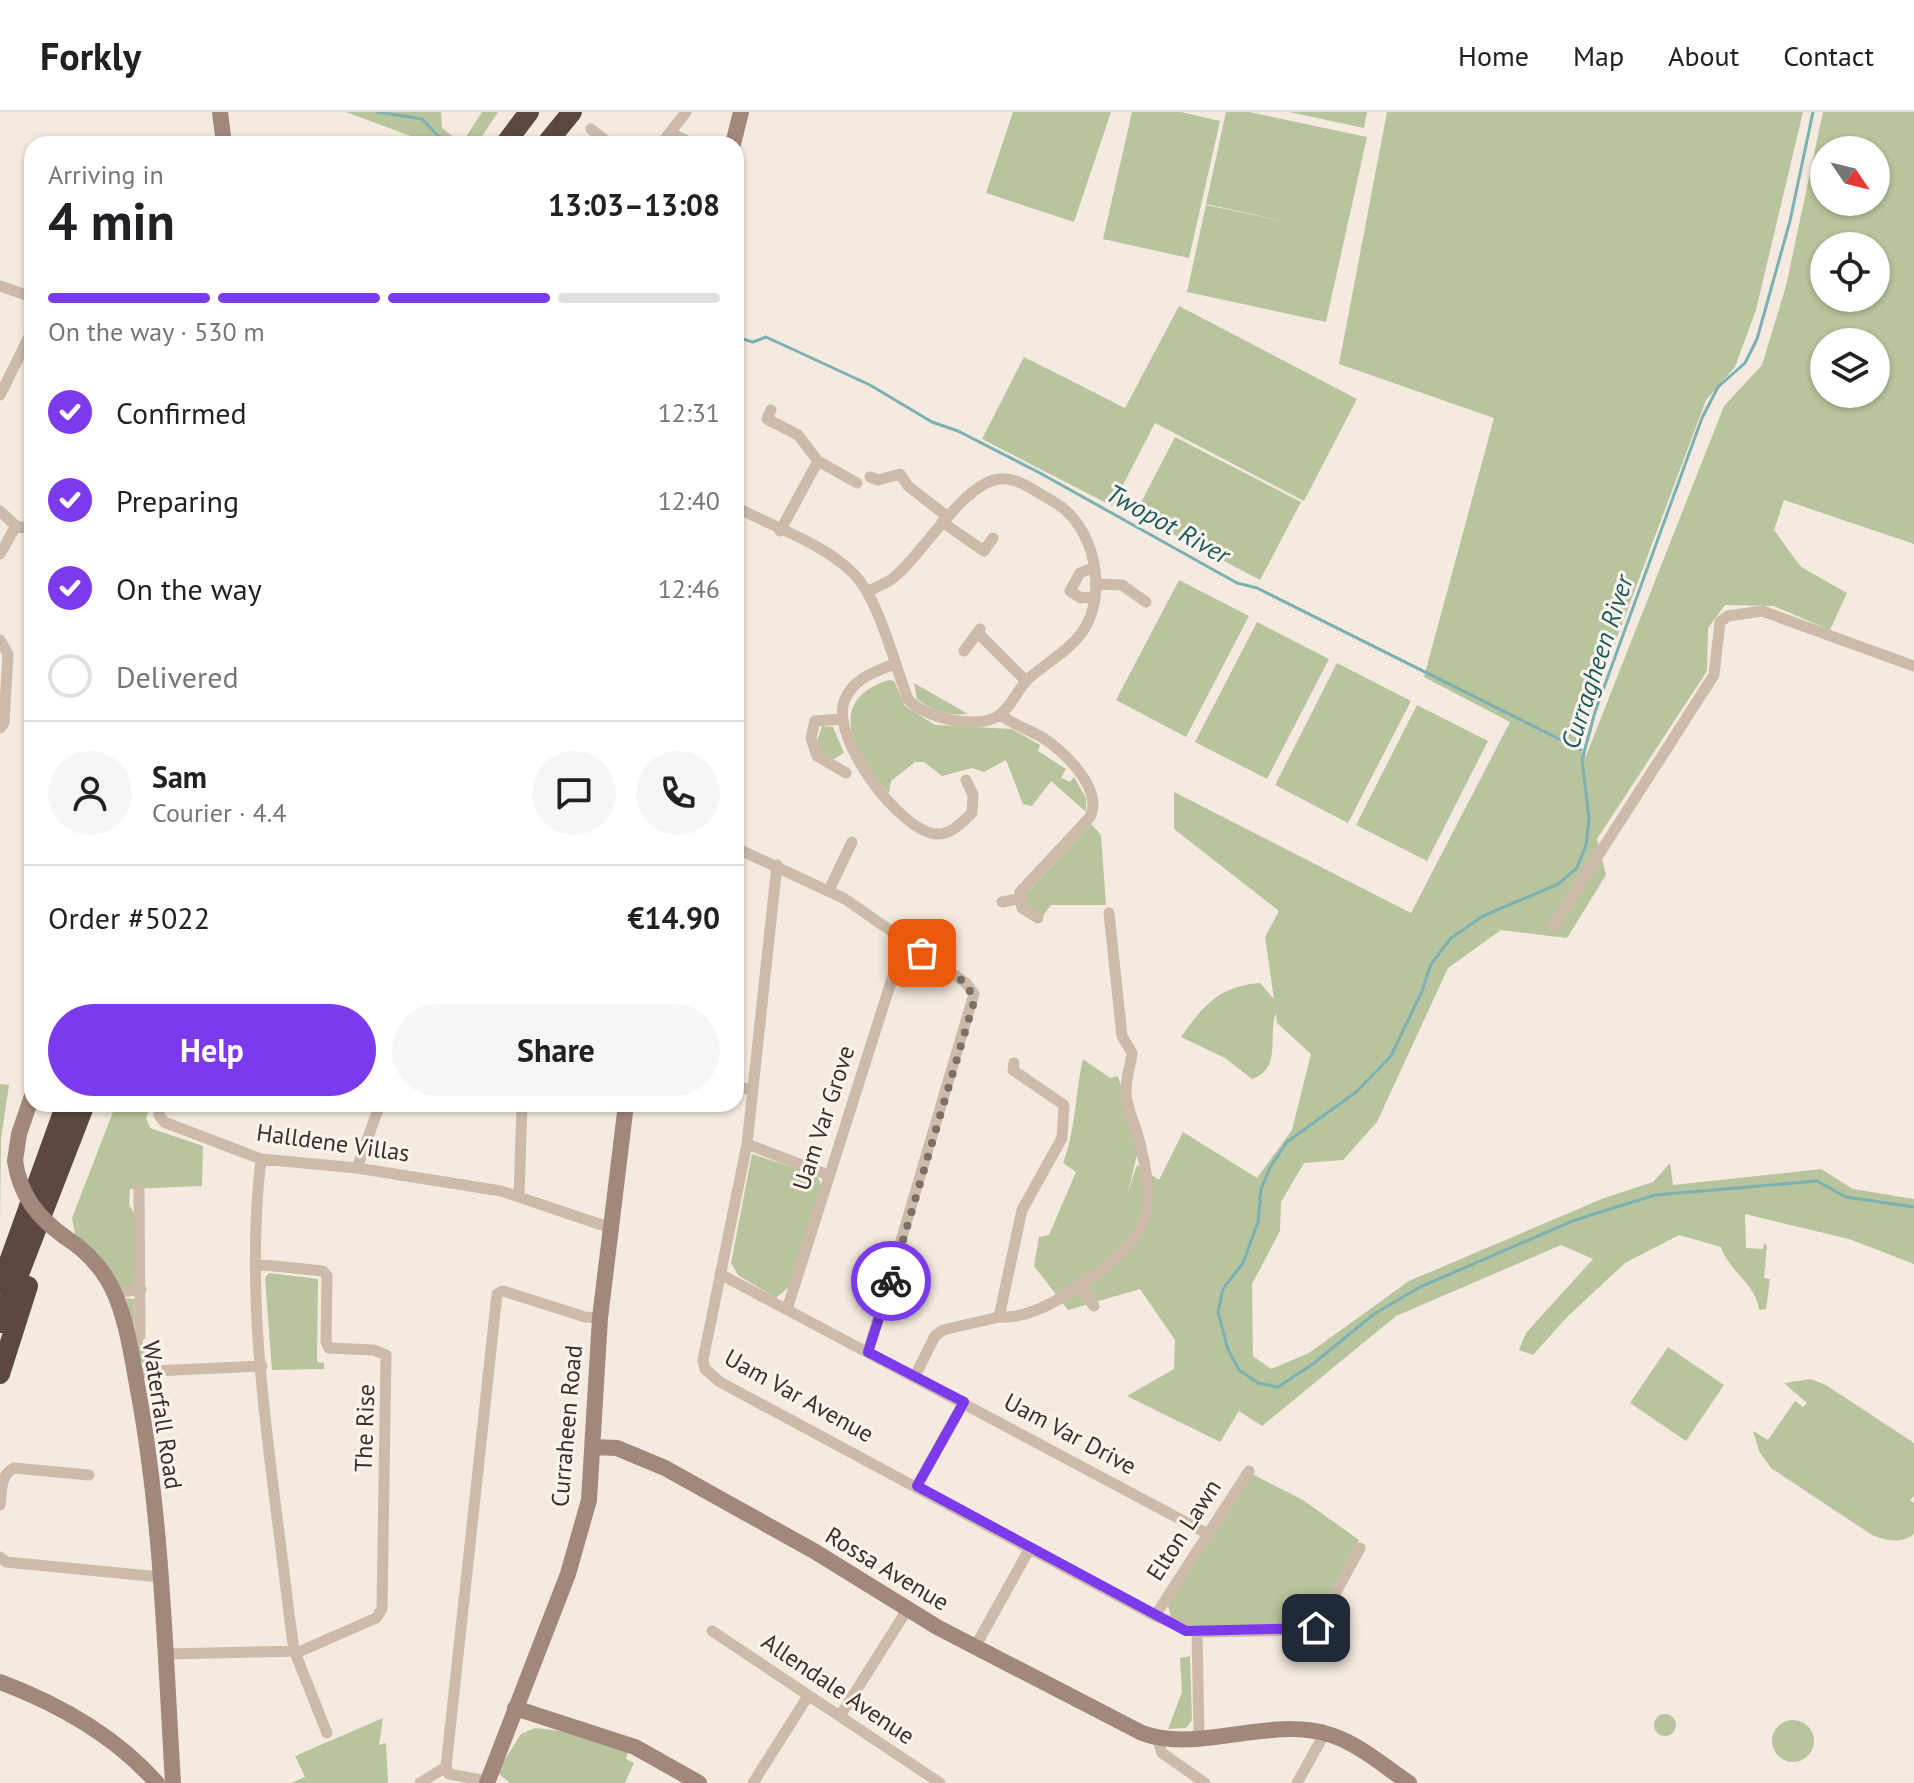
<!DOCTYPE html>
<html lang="en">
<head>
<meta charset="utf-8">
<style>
	:root { --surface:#fff; --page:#f6f6f6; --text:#202124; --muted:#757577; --line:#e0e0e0; --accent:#7c3aed }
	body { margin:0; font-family:"PT Sans",sans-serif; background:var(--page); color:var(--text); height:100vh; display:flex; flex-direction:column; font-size:30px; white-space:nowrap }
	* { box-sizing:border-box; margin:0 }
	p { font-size:26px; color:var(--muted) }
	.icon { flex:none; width:44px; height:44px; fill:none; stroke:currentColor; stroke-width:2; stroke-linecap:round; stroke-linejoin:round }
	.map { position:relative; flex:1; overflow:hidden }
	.side { position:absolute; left:24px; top:24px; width:720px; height:976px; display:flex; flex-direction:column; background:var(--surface); border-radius:24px; box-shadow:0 2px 6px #0004 }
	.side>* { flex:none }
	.needle { width:52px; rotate:125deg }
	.buttons { position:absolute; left:1810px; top:24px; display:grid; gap:16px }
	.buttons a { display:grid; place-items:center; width:80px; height:80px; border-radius:50%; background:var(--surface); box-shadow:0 2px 6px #0004; font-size:40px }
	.pin { position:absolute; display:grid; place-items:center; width:68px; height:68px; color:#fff; margin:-34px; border-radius:16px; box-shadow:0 4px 12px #0006 }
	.courier { position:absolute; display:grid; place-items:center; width:80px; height:80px; margin:-40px; border:6px solid #7c3aed; border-radius:50%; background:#fff; color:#222; box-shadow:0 2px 10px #0007 }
	.head em { font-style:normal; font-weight:600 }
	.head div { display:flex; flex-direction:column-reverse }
	.head { display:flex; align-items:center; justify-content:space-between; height:136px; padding:0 24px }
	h1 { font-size:52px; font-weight:600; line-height:60px }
	.bar { display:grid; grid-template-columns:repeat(4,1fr); gap:12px 8px; align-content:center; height:96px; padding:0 24px }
	.bar i { height:10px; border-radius:6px; background:var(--line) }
	.bar .on { background:var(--accent) }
	.bar p { grid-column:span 4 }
	.line { display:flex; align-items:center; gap:20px; padding:0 24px; border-top:2px solid var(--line) }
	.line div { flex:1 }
	.round { display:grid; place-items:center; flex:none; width:84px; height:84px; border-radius:42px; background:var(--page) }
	ol { padding:0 24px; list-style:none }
	li { display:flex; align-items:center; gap:24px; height:88px }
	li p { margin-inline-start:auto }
	li .icon { padding:8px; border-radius:50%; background:var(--accent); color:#fff; stroke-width:4 }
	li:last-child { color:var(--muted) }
	li i { width:44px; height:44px; border:4px solid var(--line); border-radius:50% }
	.cta { display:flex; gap:16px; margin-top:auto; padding:16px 24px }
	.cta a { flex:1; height:92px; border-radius:48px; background:var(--accent); color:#fff; font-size:32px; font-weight:600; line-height:92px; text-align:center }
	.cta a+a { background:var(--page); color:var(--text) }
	header { display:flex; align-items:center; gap:48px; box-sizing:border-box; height:112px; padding:0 40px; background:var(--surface); border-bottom:2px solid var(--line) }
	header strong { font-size:38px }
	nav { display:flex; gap:44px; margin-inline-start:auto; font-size:28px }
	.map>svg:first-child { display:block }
	.green { fill:#b8c49d; fill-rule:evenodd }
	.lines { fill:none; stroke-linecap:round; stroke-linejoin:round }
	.stream { stroke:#7cb1b3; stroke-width:3 }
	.street { stroke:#cdbaa9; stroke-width:11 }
	.secondary { stroke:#a1887a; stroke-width:16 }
	.highway { stroke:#5c4840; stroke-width:20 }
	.secondary-bridge { stroke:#a1887a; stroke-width:16 }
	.done { stroke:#7b7069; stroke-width:8; stroke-dasharray:0 14.4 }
	.route { stroke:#7c3aed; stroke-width:10 }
	.labels { text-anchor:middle; stroke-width:6; stroke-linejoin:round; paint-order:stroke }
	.street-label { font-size:24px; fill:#3a2f2a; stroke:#fbf4ec }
	.water-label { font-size:26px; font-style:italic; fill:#1c5b5f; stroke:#fbf4ec }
</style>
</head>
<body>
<header>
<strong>Forkly</strong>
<nav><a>Home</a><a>Map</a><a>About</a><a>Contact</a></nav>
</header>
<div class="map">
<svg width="1914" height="1671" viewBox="0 0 1914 1671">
	<rect width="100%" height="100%" fill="#f4eadf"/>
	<path class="green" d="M346,0H441L442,16L462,31L482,0H498L477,32H432Z
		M1013,0H1111L1074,110L986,81Z
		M1132,0H1181L1220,9L1189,146L1103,127Z
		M1226,0H1249L1367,25L1326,210L1187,180L1206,93L1292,111L1206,92Z
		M1289,0H1367L1364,16Z
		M1387,0H1803L1756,198L1735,255L1706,288L1576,635L1586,644L1724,294L1762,253L1786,174L1823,0H1914V432L1784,388L1774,418L1801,455L1847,481L1830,518L1774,494L1725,493L1708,516L1707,559L1597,727L1606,763L1567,826L1501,818L1448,856L1377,1010L1343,1048L1304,1051L1281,1090L1280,1119L1252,1172L1253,1244L1271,1257L1309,1241L1409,1169L1604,1086L1653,1070L1670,1051L1673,1073L1821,1057L1853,1077L1914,1087V1152L1849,1127L1745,1102L1746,1136L1763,1137L1764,1131L1767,1134L1764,1166L1770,1167L1766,1197L1759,1198C1756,1171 1730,1161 1721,1135L1679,1123L1625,1151L1567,1205L1533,1243L1519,1238L1526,1221L1593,1147L1561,1133L1396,1204L1262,1314L1239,1299L1220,1330L1127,1284L1174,1257L1175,1228L1140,1177L1068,1198L1034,1154L1039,1125L1049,1123L1076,1060L1063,1051C1076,1018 1075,982 1083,947L1110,966L1118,964L1138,1039L1128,1080L1137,1053L1159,1068L1183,1020L1257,1066L1292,1018L1311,942L1277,911L1276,901C1267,923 1283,956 1252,967L1225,946L1181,925C1203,894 1219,874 1260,871L1274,887L1265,825L1279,799L1174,717V680L1411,801L1510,610L1424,565L1494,306L1339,252ZM1824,38H1876V90H1824ZM1824,134H1876V186H1824ZM1824,230H1876V282H1824Z
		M1179,194L1357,287L1304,389L1155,311L1112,394L982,327L1024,245L1125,296Z
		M1175,325L1301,390L1260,468L1135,402Z
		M1179,468L1249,504L1186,625L1116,588Z
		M1257,510L1329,547L1267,667L1195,630Z
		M1337,551L1411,589L1348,711L1275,673Z
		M889,568L894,569L905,594L935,613L1012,617L1040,633L1038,639L1066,657L1061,666L1070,670L1074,665L1086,686V700L1051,669L1032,694L1023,692L1006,648L984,660L972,656L942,664L924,650H915L891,669L889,681C856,645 822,589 889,568Z
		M914,571L968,602C949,604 932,599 917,587Z
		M1417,593L1488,629L1427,749L1356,713Z
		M822,614L833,615L844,641L832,648L822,643L817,629Z
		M1091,712L1101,723L1106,793H1051L1043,804L1025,794L1023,785Z
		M0,972L9,973L1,1027L0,1109Z
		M116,992H152L146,1006L150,1016L203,1034L202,1074L130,1077L129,1093L136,1104L134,1172L122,1177L101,1146L75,1122L72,1106Z
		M752,1042L813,1062L819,1067L821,1074L789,1175L776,1186L738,1163L731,1151Z
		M269,1161L318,1167L317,1250L324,1251V1257L272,1258L265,1166Z
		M126,1186L134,1187V1224L142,1229L149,1250L139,1252Z
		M1668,1235L1724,1273L1686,1329L1630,1291Z
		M1811,1267L1826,1273L1914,1331V1384L1910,1388L1914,1391V1422C1901,1432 1887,1429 1872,1423L1771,1356L1759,1339L1753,1319L1768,1328L1795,1289L1803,1295L1807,1291L1784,1271Z
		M1252,1362L1303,1388L1359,1428L1316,1507L1311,1513L1200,1517L1171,1505L1168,1494Z
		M1190,1544L1192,1608L1186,1616L1168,1617L1182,1580L1180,1546Z
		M1654 1613a11 11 0 1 1 22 0a11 11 0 1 1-22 0Z
		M383,1606L379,1633L386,1631L388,1671H291L305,1665L295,1644Z
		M1772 1629a21 21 0 1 1 42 0a21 21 0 1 1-42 0Z
		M535,1616L561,1619L628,1639L626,1647L634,1651L625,1671H510L497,1660L521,1622Z"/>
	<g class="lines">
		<path class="stream" d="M378,0L422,7L446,32
			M1813,0L1790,109L1757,227L1745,251L1718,275L1702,306L1595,600L1582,648L1589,706L1586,733L1577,756L1558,772L1483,804L1451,826L1431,852L1422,879L1391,944L1356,980L1287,1030L1271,1054L1261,1077L1258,1110L1243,1151L1223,1177L1218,1200L1228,1238L1239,1258L1258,1271L1278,1275L1313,1252L1374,1202L1420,1175L1575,1108L1655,1083L1817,1069L1846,1085L1914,1095
			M736,225L753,230L766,225L870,273L932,310L958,319L1040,361L1237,471L1257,476L1581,638"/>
		<path class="street" d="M591,17L610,32
			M671,21L693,32
			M661,32L686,0
			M0,174L32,185
			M0,283L32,219
			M771,298L767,307L798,323L818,349L780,419
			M818,349L857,371
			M870,365L878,368L900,362L908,374L948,405
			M736,395C773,415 825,432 854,462C880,489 894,552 908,587C923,606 977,618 998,604C1011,596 1017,578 1028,567C1046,551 1069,539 1083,519C1109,480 1094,412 1054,390C1039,382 1017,364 999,367C961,372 920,448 889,469C882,473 874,476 867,480
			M0,399L16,414L32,417
			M942,410L984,439L993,426
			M0,442L16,414
			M1092,456L1080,461L1070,479L1081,486L1093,485
			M1095,472L1122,473L1146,490
			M978,521L1026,569
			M0,528L8,542L4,611L0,616
			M964,539L980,517
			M894,552C875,560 854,566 845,587C828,624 900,719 936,722C951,723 962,710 972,701L973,683L966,668
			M1001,603C1012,612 1027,617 1040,624C1062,637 1104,676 1090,705L1020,780L1022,796L1038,806
			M842,607L815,609L811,626L817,644L846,661
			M736,736L845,787L966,871L974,882L868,1240
			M777,753L747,1032L703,1248L705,1257L720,1270L1155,1504
			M829,778L852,730
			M1002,790L1018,787
			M1553,814L1714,563L1720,510L1728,504L1762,499L1914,554
			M736,975L753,978
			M160,992L159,1003L164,1010L261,1047L357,1056L501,1079L611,1116
			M747,1032L828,1063
			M261,1047C243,1198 272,1352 289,1502L294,1538L327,1621
			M357,1056L380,992
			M139,1078L140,1224
			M519,1085L522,992
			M720,1162L1208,1422
			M1080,1174L1094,1194
			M115,1181L141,1177
			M787,1197L904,829
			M999,1205C1027,1207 1060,1188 1082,1172C1149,1125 1159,1103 1138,1024C1134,1010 1125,991 1126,977C1126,965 1131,952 1132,941L1122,924L1109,801
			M135,1263L153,1259L262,1254
			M915,1264L935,1224L943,1218L999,1205L1022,1098L1062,1026L1064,993L1013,958L1014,951
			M1249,1359L1155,1504L1197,1520L1309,1518L1318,1513L1360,1436
			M917,1374L964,1290
			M0,1393C2,1379 0,1363 14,1356L89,1363
			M0,1445L6,1450L160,1465
			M712,1519L940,1671
			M1197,1520L1199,1624
			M975,1535L1030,1436
			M168,1542L301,1539L376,1506L382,1497L386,1243L374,1238L329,1236L326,1230L327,1164L323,1159L255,1152
			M840,1604L907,1498
			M1157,1625L1162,1641L1205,1671
			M487,1669L449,1662L446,1655L497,1182L503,1179L585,1205L600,1206
			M420,1671L446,1655
			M753,1671L808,1584
			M1297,1671L1325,1621"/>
		<path class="secondary" d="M220,0L224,32
			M733,32L741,0
			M15,1049L19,1022L32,984
			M65,1125C87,1139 102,1155 113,1178C127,1208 132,1246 138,1278C162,1407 165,1540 173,1671
			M593,1335L617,1336L665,1356L814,1439L937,1515L1142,1621C1199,1642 1270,1603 1331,1623C1359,1632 1385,1655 1409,1671
			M0,1570C59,1592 115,1624 157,1671
			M515,1596L635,1635L699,1671
			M487,1671L568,1462L589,1388L600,1206L626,992"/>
		<path class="highway" d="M505,32L529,0
			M546,32L572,0
			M1,1172L66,992
			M0,1211L85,992
			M0,1262L28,1174"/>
		<path class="secondary-bridge" d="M15,1049C20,1083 37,1105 65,1125"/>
	</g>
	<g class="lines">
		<path class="done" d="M891,1169L973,893C974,868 941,854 922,841"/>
		<path class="route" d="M891,1169L868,1240L964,1290L917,1374L1186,1519L1316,1516"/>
	</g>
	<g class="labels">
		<g class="street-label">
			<text transform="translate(824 1006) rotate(-72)" y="8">Uam Var Grove</text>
			<text transform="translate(333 1031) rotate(8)" y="8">Halldene Villas</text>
			<text transform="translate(799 1284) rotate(29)" y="8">Uam Var Avenue</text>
			<text transform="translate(162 1303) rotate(81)" y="8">Waterfall Road</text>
			<text transform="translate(567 1314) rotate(-85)" y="8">Curraheen Road</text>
			<text transform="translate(365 1316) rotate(-88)" y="8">The Rise</text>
			<text transform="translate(1070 1322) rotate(28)" y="8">Uam Var Drive</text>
			<text transform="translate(1184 1418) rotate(-57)" y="8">Elton Lawn</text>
			<text transform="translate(887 1457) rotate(31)" y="8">Rossa Avenue</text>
			<text transform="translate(838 1577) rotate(34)" y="8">Allendale Avenue</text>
		</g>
		<g class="water-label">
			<text transform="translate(1168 412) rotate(29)" y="9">Twopot River</text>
			<text transform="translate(1597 550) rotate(-72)" y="9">Curragheen River</text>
		</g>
	</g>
</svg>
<div class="buttons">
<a><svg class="needle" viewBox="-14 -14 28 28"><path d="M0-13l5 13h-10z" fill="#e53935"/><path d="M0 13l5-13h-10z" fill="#757577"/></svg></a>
<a><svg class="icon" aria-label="locate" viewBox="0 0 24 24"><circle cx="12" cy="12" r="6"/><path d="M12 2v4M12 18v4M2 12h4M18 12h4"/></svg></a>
<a><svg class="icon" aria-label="layers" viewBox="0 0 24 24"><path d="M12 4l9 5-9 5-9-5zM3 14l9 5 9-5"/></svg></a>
</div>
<div class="pin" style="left:922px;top:841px;background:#ea580c"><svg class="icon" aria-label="bag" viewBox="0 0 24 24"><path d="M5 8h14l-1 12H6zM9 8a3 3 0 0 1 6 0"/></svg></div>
<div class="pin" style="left:1316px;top:1516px;background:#1f2937"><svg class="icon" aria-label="home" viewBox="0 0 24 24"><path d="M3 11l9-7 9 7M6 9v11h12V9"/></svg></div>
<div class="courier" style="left:891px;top:1169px"><svg class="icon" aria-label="bike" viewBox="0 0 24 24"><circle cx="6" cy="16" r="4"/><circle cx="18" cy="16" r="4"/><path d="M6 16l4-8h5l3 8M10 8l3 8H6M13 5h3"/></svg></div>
<section class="side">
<div class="head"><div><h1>4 min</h1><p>Arriving in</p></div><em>13:03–13:08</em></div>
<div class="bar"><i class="on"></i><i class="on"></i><i class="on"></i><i></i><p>On the way · 530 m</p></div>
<ol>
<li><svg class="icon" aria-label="check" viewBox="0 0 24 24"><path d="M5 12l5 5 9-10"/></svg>Confirmed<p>12:31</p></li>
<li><svg class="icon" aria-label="check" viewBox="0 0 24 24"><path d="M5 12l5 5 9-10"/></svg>Preparing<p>12:40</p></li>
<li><svg class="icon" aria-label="check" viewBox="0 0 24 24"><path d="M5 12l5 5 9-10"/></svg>On the way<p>12:46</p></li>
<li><i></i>Delivered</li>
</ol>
<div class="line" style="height:144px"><a class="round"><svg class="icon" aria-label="person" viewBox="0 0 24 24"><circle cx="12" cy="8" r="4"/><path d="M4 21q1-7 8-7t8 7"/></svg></a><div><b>Sam</b><p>Courier · 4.4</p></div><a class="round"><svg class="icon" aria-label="chat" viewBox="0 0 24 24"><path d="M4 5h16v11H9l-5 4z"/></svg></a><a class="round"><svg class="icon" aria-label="phone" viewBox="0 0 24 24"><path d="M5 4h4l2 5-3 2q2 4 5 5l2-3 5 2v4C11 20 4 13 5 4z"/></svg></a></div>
<div class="line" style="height:104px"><div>Order #5022</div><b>€14.90</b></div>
<div class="cta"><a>Help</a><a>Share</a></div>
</section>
</div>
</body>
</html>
